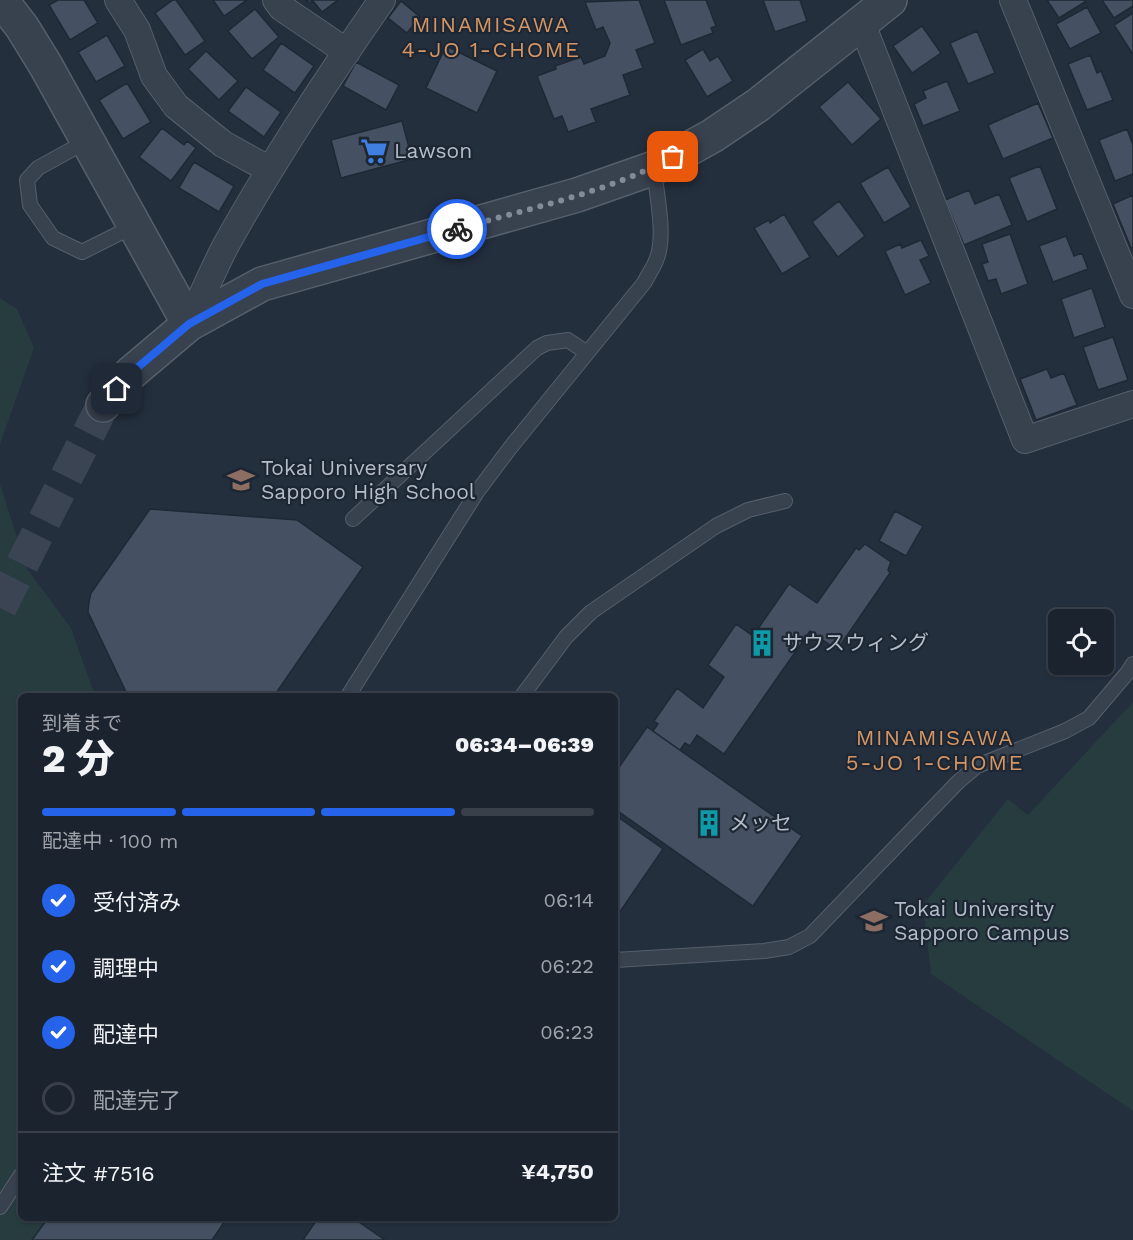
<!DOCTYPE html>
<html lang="ja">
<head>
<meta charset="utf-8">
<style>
	:root { --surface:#1b232e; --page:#242b36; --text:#f1f3f6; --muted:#a0a4aa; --line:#39404a; --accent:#2563eb }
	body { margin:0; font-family:"Work Sans","Noto Sans JP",sans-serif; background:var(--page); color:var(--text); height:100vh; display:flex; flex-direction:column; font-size:22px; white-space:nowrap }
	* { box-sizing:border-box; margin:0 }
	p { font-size:20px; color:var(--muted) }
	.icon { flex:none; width:33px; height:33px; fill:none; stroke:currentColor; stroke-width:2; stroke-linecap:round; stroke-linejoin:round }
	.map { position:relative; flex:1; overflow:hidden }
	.side { position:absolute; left:18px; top:693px; width:600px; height:528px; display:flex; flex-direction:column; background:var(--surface); border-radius:9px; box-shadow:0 2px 4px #0004,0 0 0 2px var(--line) }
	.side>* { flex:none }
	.buttons { position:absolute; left:1048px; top:609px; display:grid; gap:12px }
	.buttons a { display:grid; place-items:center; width:66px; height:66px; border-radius:9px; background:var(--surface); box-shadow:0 2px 4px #0004,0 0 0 2px var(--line); font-size:30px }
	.pin { position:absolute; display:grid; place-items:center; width:51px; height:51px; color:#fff; margin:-26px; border-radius:12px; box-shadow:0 3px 9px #0006 }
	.courier { position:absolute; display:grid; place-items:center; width:60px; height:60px; margin:-30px; border:4px solid #2563eb; border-radius:50%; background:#fff; color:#222; box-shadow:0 2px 8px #0007 }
	.summary em { font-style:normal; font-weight:800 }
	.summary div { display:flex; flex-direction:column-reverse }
	.summary { display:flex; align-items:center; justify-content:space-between; height:102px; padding:0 24px }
	h1 { font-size:39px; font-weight:800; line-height:45px }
	.bar { display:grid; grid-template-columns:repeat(4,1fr); gap:9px 6px; align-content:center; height:72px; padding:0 24px }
	.bar i { height:8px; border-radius:4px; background:var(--line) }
	.bar .on { background:var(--accent) }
	.bar p { grid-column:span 4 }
	.line { display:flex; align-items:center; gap:15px; padding:0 24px; border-top:2px solid var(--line) }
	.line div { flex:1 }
	ol { padding:0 24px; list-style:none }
	li { display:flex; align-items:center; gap:18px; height:66px }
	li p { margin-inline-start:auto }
	li .icon { padding:6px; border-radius:50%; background:var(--accent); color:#fff; stroke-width:4 }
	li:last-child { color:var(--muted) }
	li i { width:33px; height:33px; border:3px solid var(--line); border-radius:50% }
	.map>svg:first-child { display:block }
	.green { fill:#263c3f }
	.building { fill:#455162; stroke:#1f2835; stroke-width:1.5 }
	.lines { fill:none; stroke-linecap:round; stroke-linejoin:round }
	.tertiary-tunnel { stroke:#3a4453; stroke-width:33; stroke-dasharray:33 16; stroke-linecap:butt }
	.service-casing { stroke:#565f6c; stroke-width:16 }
	.minor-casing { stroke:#565f6c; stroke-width:28 }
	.tertiary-casing { stroke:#565f6c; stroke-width:36 }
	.service { stroke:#38414e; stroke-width:14 }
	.minor { stroke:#38414e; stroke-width:26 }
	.tertiary { stroke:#38414e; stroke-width:33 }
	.done { stroke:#828b98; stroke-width:6; stroke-dasharray:0 10.8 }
	.route { stroke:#2563eb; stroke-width:8 }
	.labels { text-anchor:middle; stroke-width:4.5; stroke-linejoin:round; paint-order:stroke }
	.poi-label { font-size:21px; fill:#b4bcc9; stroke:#1d2633; text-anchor:start }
	.neighbourhood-label { font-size:22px; letter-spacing:1.5px; fill:#d59563; stroke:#1d2633 }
</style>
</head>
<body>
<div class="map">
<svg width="1133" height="1240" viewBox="0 0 1133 1240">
	<rect width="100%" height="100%" fill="#242f3e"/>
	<path class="green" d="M0,298L17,309L34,348L0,444Z
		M0,484L27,569L71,628L95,696H21V1218H86L84,1240H0Z
		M1133,702V1111L931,974L923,905L1008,799L1028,815Z"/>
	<path class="building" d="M58,0H84L98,23L70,40L49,5Z
		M173,0H176L205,41L185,55L155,13Z
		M213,0H247L224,16Z
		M306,0H338L322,12L313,1L309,3Z
		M639,0L655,43L636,50L643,68L623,75L630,95L591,109L596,122L568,132L562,116L554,119L537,76L556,69L555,66L581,57L584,64L605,56L610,43L603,27L596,30L585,2Z
		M664,0H706L716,26L711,28L713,33L681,45Z
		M763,0H800L807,21L775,32Z
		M1047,0H1084L1085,2L1059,18Z
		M1102,0H1133V6L1114,18Z
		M401,1L420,17L407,33L388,18Z
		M1087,7L1101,33L1070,49L1056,24Z
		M255,9L279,37L252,59L228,31Z
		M1133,13V53H1132L1114,25Z
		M922,26L941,53L912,73L893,46Z
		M977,31L995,73L968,84L950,43Z
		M107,35L125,66L96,82L78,52Z
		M281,43L314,66L295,93L263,70Z
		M446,46L497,71L477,113L426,88Z
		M703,49L710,61L718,56L733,81L707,97L685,60Z
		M206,51L238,81L219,100L188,69Z
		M1090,55L1097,73L1101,71L1113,100L1087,110L1068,64Z
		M356,62L399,85L386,110L343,86Z
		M947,81L960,111L923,126L914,104L926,98L923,91Z
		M848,82L881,119L852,145L819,107Z
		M127,83L151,122L123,139L99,100Z
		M246,87L281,112L264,137L228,111Z
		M1038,103L1053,138L1003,159L988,125Z
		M402,121L412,159L341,178L331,140Z
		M162,128L184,145L187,141L196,148L171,181L139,157Z
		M1127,129L1133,145V174L1115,181L1099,140Z
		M194,162L234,186L219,212L179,188Z
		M1040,166L1057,209L1027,222L1009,178Z
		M888,167L911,207L884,223L860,183Z
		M969,190L975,204L999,194L1012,225L964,245L945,200Z
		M1133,195V247L1131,248L1113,204Z
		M839,201L865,236L838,257L812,222Z
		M784,214L810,257L782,274L754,228L769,220L770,223Z
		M1010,234L1028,284L1001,294L996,279L988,281L982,264L988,262L982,244Z
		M1066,236L1074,256L1082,253L1088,269L1053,282L1039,246Z
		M921,240L929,256L920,260L931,283L905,295L885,251L900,244L902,248Z
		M1092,288L1105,327L1074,338L1061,299Z
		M1113,337L1128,380L1098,390L1083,347Z
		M1047,369L1051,378L1064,373L1077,405L1036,420L1020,379Z
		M150,509L297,520L363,567L274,696H128L88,612L89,602L91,593Z
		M895,511L923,526L906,556L879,541Z
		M865,544L891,562L888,570L890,573L837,650L810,631L724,754L697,735L690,746L685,743L680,750L653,731L658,724L654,721L677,688L703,708L724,677L708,665L736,624L753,636L789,584L817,603L856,548L859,550Z
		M647,727L802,836L753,906L615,809V773Z
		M615,815L663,849L615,919Z
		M48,1218H227L212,1240H32Z
		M318,1218H353L385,1240H303Z"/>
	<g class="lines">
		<path class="tertiary-tunnel" d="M0,608L103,405"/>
		<defs>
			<path id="service" d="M87,141L38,168L27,180L30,205L53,238L82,252L134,226
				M353,519L537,348L547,343L568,340L587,353
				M348,696L477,492L510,448L644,283C648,275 654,267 657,258C666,234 656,193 654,168
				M522,696L566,637L591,612L716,526L748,510L785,501
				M615,960L764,951L789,947L810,936L958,782L977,766L1065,731L1089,718L1128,672L1133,664
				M0,1207L21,1175"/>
			<path id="minor" d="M118,0L137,30L154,76L176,106L223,144L270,170
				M276,0L282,8L347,52
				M1013,0L1133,295
				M862,24L1025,440L1133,404
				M189,324C201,298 213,270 226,245C273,160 327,79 382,0"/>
			<path id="tertiary" d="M1,0L22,27L46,66L189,324
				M103,405L131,373L189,324L262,284L577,195L654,168L712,136L758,105L890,0"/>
		</defs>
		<use href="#service" class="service-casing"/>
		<use href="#minor" class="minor-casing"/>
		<use href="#tertiary" class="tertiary-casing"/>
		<use href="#service" class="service"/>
		<use href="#minor" class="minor"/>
		<use href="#tertiary" class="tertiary"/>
	</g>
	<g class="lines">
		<path class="done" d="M457,229C527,209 609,192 673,157"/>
		<path class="route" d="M117,389L131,373L189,324L262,284L457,229"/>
	</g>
	<defs>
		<symbol id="supermarket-bare" viewBox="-9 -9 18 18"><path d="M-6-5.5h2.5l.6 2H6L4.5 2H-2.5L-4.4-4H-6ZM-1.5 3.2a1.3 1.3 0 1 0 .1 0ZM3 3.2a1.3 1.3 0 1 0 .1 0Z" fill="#3f7fe0" stroke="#1d2633" stroke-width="2.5" paint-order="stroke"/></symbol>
		<symbol id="school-bare" viewBox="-9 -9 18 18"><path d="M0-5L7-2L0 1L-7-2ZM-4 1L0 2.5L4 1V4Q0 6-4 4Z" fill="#8d6e63" stroke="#1d2633" stroke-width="2.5" paint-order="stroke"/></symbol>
		<symbol id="building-bare" viewBox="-9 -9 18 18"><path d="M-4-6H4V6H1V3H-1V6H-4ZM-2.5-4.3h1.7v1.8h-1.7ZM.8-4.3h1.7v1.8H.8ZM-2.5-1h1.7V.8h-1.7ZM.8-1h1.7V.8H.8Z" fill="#0f9aa8" stroke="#1d2633" stroke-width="2.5" paint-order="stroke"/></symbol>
		<symbol id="university-bare" viewBox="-9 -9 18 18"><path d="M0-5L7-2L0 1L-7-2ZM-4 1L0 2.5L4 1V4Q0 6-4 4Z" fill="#8d6e63" stroke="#1d2633" stroke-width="2.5" paint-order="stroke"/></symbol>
	</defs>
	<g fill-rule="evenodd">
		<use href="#supermarket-bare" x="355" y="132" width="38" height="38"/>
		<use href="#school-bare" x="222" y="461" width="38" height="38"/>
		<use href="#building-bare" x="743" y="624" width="38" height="38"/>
		<use href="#building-bare" x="690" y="804" width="38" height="38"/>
		<use href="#university-bare" x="855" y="902" width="38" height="38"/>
	</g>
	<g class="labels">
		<g class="poi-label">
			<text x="394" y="158">Lawson</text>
			<text x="261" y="475">Tokai Universary<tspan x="261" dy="24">Sapporo High School</tspan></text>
			<text x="782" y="650">サウスウィング</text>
			<text x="729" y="830">メッセ</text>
			<text x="894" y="916">Tokai University<tspan x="894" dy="24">Sapporo Campus</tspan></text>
		</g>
		<g class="neighbourhood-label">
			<text x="491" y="32">MINAMISAWA<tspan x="491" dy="25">4-JO 1-CHOME</tspan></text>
			<text x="935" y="745">MINAMISAWA<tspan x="935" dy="25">5-JO 1-CHOME</tspan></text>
		</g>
	</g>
</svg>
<div class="buttons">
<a><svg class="icon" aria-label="locate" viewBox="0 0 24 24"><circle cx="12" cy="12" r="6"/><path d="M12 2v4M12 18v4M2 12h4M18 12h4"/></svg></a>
</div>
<div class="pin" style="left:673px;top:157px;background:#ea580c"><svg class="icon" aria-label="bag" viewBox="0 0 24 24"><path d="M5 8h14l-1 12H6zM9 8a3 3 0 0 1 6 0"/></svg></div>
<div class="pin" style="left:117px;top:389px;background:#1f2937"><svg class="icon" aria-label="home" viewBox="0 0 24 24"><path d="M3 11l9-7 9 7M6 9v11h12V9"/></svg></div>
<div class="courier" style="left:457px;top:229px"><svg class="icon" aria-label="bike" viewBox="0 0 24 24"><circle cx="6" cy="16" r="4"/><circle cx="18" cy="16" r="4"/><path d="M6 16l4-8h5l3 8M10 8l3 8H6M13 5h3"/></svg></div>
<section class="side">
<div class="summary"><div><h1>2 分</h1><p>到着まで</p></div><em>06:34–06:39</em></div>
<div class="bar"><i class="on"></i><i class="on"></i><i class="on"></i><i></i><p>配達中 · 100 m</p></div>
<ol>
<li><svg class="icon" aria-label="check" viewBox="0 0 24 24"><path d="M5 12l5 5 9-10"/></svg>受付済み<p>06:14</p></li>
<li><svg class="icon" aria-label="check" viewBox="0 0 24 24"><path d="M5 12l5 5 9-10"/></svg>調理中<p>06:22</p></li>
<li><svg class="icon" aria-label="check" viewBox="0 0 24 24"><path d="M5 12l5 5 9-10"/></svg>配達中<p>06:23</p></li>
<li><i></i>配達完了</li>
</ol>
<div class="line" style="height:78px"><div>注文 #7516</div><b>¥4,750</b></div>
</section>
</div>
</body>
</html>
